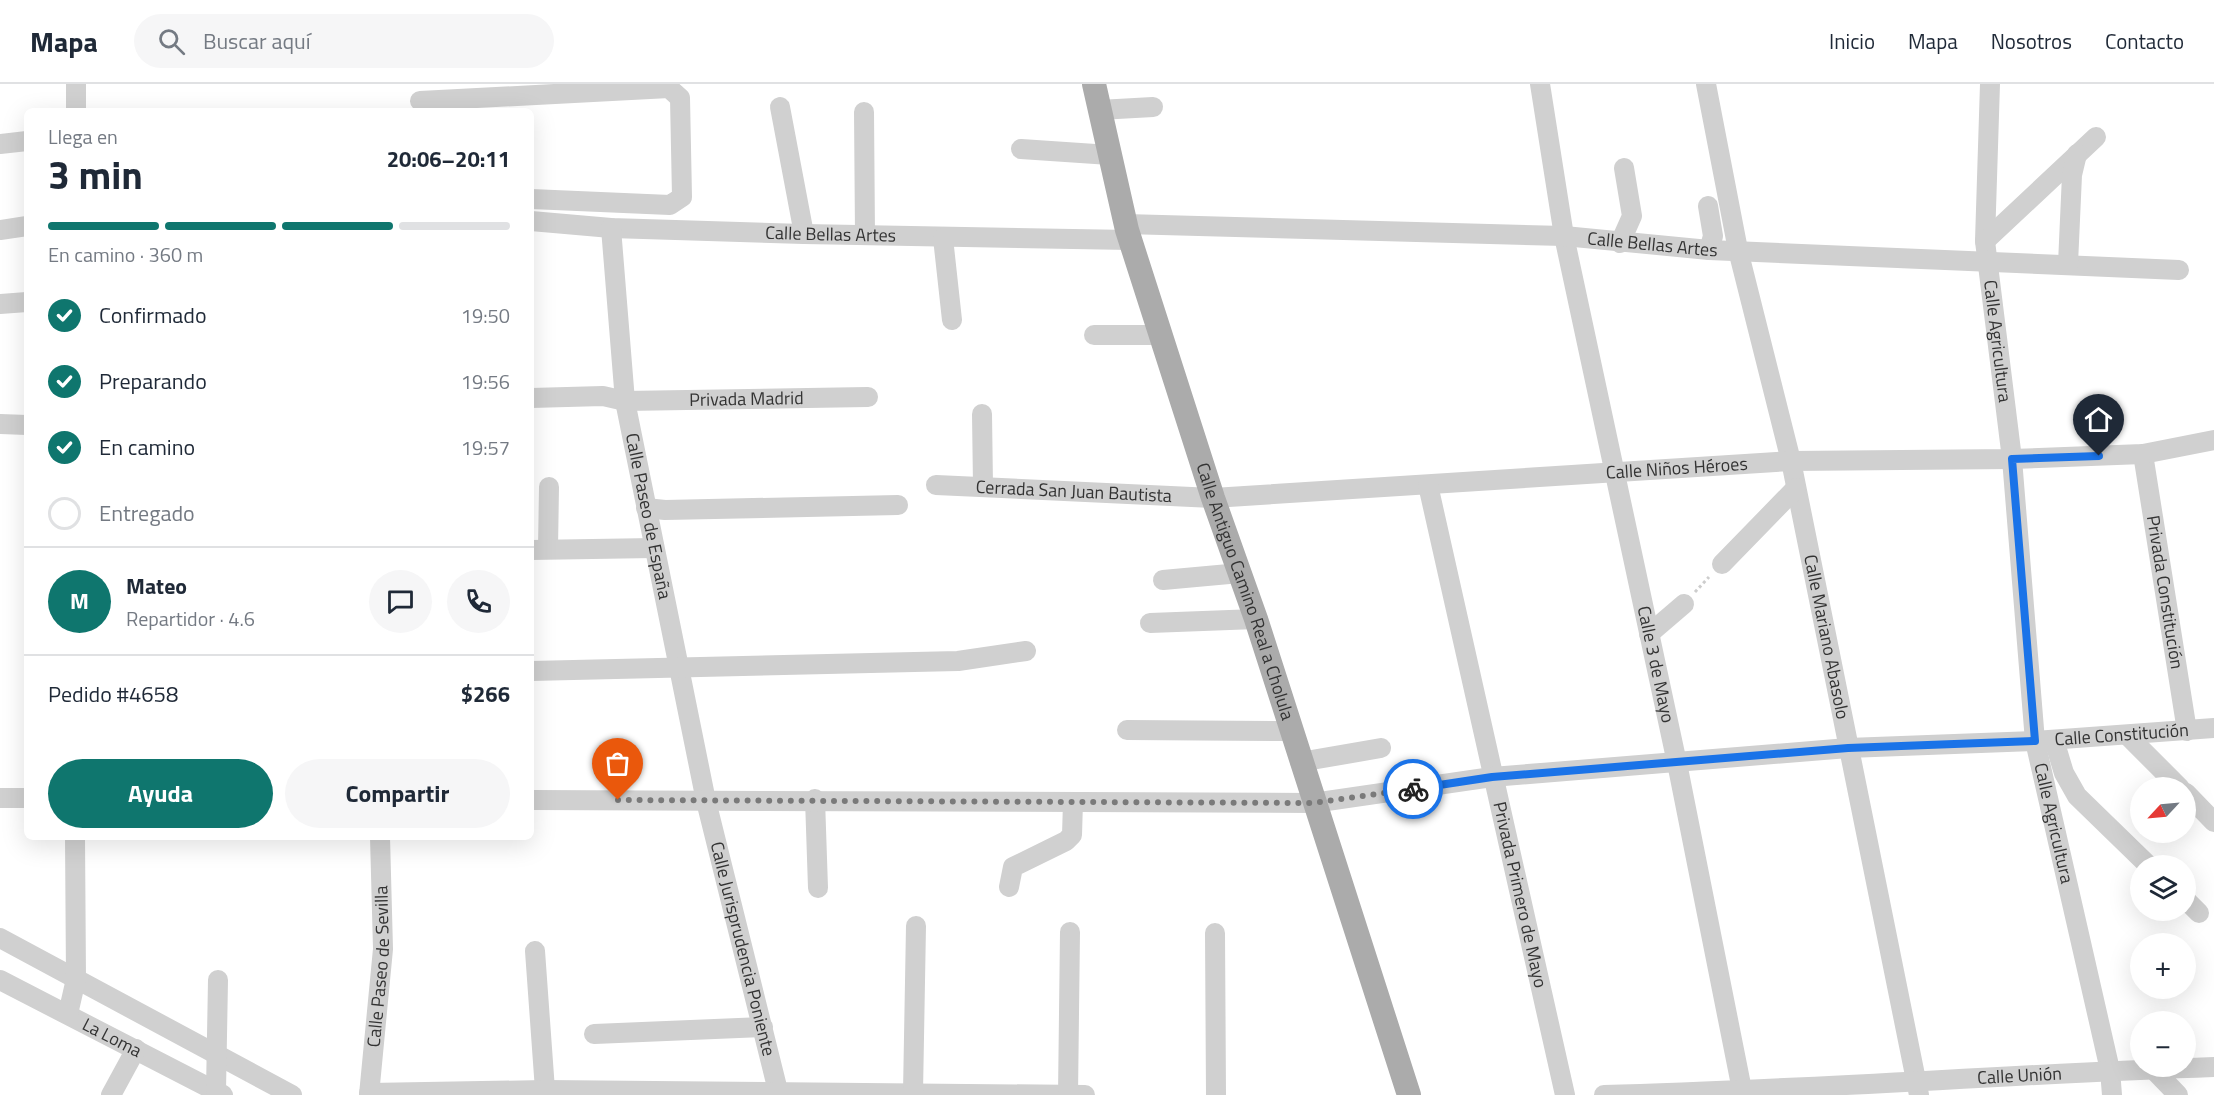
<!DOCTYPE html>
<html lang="es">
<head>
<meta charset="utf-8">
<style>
	:root { --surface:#fff; --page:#f6f6f7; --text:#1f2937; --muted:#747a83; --line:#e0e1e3; --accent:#0f766e }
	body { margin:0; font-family:"Titillium Web",sans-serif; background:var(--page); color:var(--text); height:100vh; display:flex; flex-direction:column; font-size:22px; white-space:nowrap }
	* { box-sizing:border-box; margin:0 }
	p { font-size:20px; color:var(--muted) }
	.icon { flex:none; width:33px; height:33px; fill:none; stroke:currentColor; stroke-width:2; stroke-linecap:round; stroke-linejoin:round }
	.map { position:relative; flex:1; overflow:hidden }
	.side { position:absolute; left:24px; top:24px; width:510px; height:732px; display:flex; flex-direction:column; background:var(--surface); border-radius:9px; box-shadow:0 6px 24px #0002 }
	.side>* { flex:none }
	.needle { width:39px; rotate:244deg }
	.tools { position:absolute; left:2130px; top:693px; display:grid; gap:12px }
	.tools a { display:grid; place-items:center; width:66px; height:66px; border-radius:50%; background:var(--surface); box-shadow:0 6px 24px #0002; font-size:30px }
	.pin { position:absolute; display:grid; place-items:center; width:51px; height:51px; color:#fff; margin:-62px -26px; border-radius:50% 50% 50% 0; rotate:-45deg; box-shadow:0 0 6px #0007 }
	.pin .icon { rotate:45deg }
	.courier { position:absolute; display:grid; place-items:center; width:60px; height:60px; margin:-30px; border:4px solid #1a73e8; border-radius:50%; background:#fff; color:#222; box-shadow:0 2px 8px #0007 }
	.overview em { font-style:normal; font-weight:700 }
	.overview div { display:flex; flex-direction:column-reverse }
	.overview { display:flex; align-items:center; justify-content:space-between; height:102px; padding:0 24px }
	h1 { font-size:39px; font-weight:700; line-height:45px }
	.bar { display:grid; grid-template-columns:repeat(4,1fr); gap:9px 6px; align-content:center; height:72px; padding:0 24px }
	.bar i { height:8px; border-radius:4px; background:var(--line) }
	.bar .on { background:var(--accent) }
	.bar p { grid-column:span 4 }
	.line { display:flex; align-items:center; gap:15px; padding:0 24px; border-top:2px solid var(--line) }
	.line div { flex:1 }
	.round { display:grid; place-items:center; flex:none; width:63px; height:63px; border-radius:32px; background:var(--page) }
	ol { padding:0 24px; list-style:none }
	li { display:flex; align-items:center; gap:18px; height:66px }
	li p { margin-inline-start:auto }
	li .icon { padding:6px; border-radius:50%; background:var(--accent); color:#fff; stroke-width:4 }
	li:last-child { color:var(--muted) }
	li i { width:33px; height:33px; border:3px solid var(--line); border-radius:50% }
	.button { display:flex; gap:12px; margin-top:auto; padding:12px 24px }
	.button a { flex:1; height:69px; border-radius:36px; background:var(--accent); color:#fff; font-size:24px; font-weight:700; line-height:69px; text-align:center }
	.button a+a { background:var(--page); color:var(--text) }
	header { display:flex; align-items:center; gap:36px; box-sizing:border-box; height:84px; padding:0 30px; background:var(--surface); border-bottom:2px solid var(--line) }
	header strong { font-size:28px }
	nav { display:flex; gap:33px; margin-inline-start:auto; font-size:21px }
	.search { width:420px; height:54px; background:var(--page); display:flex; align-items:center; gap:15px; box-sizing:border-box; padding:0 21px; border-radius:33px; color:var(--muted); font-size:22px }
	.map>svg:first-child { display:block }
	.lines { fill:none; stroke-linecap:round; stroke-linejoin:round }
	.path { stroke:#cdcdcd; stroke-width:3; stroke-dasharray:3 3; stroke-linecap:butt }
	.minor { stroke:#d0d0d0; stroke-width:20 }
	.major { stroke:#ababab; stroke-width:24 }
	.done { stroke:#7a7a7a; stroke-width:6; stroke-dasharray:0 10.8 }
	.route { stroke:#1a73e8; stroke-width:8 }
	.labels { text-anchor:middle; stroke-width:6; stroke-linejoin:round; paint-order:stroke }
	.street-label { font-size:18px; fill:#333; stroke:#fff }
</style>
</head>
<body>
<header>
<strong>Mapa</strong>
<div class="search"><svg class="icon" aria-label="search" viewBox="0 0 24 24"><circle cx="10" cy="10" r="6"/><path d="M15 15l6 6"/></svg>Buscar aquí</div>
<nav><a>Inicio</a><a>Mapa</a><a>Nosotros</a><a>Contacto</a></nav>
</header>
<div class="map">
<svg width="2214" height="1011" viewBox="0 0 2214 1011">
	<rect width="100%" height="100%" fill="#fff"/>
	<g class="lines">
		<path class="path" d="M1695,508L1709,493"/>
		<g class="minor">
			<path d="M76,0V27"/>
			<path id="s1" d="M1540,0L1564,152L1677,679L1743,1011"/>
			<path id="s2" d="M1706,0L1738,166L1791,377L1919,1011"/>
			<path id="s3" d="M1990,0L1985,157L2012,375L2035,657L2110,986L2112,1011"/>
			<path d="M420,17L669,4L680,14L682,113L670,121L531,115"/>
			<path d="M780,23L804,150"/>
			<path d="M1099,26L1153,23"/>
			<path d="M864,28L865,151"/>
			<path d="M0,60L27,57"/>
			<path d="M1021,65L1110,71"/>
			<path d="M1708,122L1713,152L1709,166"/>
			<path id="s4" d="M531,137L611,144L804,150L1130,156"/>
			<path id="s5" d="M1125,140L1564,152L1709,166L2179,186"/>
			<path id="s6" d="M611,144L625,317L706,717L779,1011"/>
			<path d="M0,146L27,142"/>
			<path d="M943,154L952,236"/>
			<path d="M1985,157L2096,53"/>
			<path d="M1620,159L1632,132L1624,84"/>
			<path d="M2068,180L2072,91L2077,70"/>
			<path d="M0,220L27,218"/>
			<path d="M1094,251H1161"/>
			<path id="s7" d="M531,314L603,312L625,317L868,313"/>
			<path d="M982,330L983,402"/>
			<path d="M0,340L27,341"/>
			<path id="s8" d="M2143,370L2187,647"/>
			<path id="s9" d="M936,401L1213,414L1791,377L2012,375L2143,370L2214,356"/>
			<path id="s10" d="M1428,401L1565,1011"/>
			<path d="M646,424L665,426L898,421"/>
			<path d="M548,465L549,403"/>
			<path d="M531,466L654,464"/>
			<path d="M1722,480L1796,404"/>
			<path d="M1163,496L1240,489"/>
			<path d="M1150,539L1256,535"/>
			<path d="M1649,550L1684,520"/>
			<path d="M531,587L958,577L1026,567"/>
			<path d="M1127,646L1290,647"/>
			<path d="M2128,652L2180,704"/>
			<path d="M2054,656L2064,689L2077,712L2149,782"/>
			<path d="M1300,678L1381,664"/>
			<path d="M2186,709L2214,738"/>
			<path d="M0,714H27"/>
			<path d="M815,715L818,804"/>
			<path id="s11" d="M531,716L1313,719L1492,693L1848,664L2035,657L2214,644"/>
			<path d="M1009,803L1013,783L1066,757L1072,751L1073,718"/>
			<path d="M2186,816L2199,829"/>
			<path d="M1215,849L1216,1011"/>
			<path d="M0,854L292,1011"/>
			<path d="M535,867L545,1006"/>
			<path id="s12" d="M0,896L223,1011"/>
			<path d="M68,930L76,895L75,753"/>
			<path d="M594,950L763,943"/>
			<path d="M2153,985L2178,1011"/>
			<path d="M216,1007L218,896"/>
			<path d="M369,1009L545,1006L1085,1011"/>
			<path d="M913,1009L916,842"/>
			<path d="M111,1011L136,965"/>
			<path id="s13" d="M369,1011L383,865L380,753"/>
			<path d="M1068,1011L1070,848"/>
			<path id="s14" d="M1604,1011C1807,1006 2010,990 2214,983"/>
		</g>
		<path class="major" id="s15" d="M1094,0L1127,146L1213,414L1256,535L1409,1011"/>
	</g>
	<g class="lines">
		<path class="done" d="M618,716L1313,719L1413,705"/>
		<path class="route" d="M1413,705L1492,693L1848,664L2035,657L2012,375L2099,372"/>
	</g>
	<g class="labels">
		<g class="street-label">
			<text dy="6" stroke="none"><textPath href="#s4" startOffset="300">Calle Bellas Artes</textPath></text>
			<text dy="6" stroke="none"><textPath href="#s5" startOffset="528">Calle Bellas Artes</textPath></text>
			<text dy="6" stroke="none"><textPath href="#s3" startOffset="258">Calle Agricultura</textPath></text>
			<text dy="6" stroke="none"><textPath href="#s7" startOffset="216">Privada Madrid</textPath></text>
			<text dy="6" stroke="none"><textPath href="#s9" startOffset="742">Calle Niños Héroes</textPath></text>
			<text dy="6" stroke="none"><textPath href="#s9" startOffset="138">Cerrada San Juan Bautista</textPath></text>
			<text dy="6" stroke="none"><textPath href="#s6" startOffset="291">Calle Paseo de España</textPath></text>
			<text dy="6" stroke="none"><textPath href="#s15" startOffset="530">Calle Antiguo Camino Real a Cholula</textPath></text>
			<text dy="6" stroke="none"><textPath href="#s8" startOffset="140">Privada Constitución</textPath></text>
			<text dy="6" stroke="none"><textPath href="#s2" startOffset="566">Calle Mariano Abasolo</textPath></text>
			<text dy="6" stroke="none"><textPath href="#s1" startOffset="592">Calle 3 de Mayo</textPath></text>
			<text dy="6" stroke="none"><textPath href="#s11" startOffset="1594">Calle Constitución</textPath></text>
			<text dy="6" stroke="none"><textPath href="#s3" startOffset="744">Calle Agricultura</textPath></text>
			<text dy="6" stroke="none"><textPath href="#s10" startOffset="420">Privada Primero de Mayo</textPath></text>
			<text dy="6" stroke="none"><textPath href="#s6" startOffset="734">Calle Jurisprudencia Poniente</textPath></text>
			<text dy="6" stroke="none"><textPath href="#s13" startOffset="129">Calle Paseo de Sevilla</textPath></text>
			<text dy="6" stroke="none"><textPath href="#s12" startOffset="126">La Loma</textPath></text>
			<text dy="6" stroke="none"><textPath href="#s14" startOffset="416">Calle Unión</textPath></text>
		</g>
	</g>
</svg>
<div class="tools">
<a><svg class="needle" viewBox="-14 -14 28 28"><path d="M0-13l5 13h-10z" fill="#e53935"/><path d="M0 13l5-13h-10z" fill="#747a83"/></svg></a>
<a><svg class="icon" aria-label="layers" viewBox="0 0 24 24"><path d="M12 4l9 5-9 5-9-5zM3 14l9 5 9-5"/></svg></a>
<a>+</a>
<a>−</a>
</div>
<div class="pin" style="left:618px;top:716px;background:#ea580c"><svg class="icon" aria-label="bag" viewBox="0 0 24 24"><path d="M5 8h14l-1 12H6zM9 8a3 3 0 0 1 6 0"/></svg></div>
<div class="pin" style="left:2099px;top:372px;background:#1f2937"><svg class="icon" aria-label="home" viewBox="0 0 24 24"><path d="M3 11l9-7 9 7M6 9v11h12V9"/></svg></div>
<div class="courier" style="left:1413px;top:705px"><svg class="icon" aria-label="bike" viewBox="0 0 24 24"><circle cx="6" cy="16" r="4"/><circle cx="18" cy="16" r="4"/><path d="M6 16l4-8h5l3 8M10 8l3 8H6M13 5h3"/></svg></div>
<section class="side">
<div class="overview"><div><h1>3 min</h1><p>Llega en</p></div><em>20:06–20:11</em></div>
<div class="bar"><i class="on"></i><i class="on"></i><i class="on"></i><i></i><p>En camino · 360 m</p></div>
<ol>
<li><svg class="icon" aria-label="check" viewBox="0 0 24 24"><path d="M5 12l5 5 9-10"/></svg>Confirmado<p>19:50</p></li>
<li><svg class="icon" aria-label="check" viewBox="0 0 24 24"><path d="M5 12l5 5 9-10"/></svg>Preparando<p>19:56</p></li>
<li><svg class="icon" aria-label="check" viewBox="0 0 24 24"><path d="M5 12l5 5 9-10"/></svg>En camino<p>19:57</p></li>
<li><i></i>Entregado</li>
</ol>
<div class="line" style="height:108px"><b class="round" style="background:var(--accent);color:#fff">M</b><div><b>Mateo</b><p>Repartidor · 4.6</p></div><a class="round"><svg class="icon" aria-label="chat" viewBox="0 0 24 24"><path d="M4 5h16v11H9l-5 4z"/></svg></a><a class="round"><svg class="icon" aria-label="phone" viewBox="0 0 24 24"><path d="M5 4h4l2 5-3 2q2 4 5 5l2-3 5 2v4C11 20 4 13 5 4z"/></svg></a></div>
<div class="line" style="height:78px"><div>Pedido #4658</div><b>$266</b></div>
<div class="button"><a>Ayuda</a><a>Compartir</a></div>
</section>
</div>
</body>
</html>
